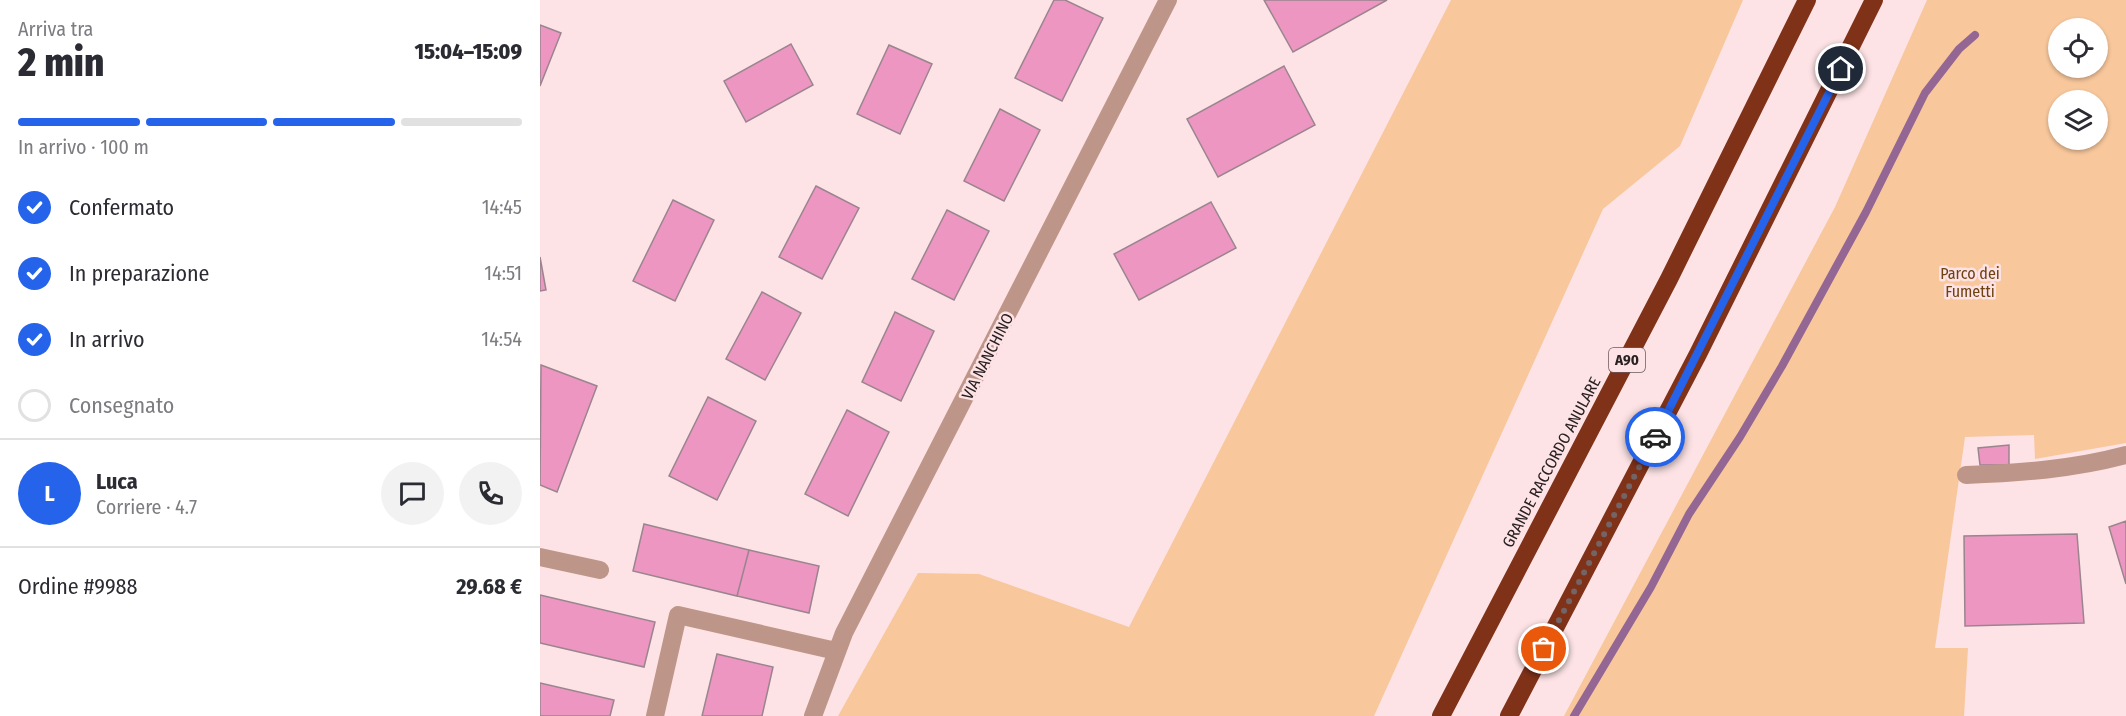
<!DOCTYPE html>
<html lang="it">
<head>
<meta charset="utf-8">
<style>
	:root { --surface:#fff; --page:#f2f2f3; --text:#2b2b33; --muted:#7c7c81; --line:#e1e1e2; --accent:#2563eb }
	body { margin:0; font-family:"Fira Sans Condensed",sans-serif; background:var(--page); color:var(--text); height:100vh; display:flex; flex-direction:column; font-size:22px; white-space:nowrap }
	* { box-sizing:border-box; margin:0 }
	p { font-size:20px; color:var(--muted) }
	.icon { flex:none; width:33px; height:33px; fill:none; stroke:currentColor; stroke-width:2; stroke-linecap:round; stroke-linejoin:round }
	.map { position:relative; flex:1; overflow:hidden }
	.panel { display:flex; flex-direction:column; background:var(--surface); width:540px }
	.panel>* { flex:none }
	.buttons { position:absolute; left:1508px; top:18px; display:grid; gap:12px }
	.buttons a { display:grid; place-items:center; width:60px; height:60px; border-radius:50%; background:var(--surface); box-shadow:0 2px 4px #0004; font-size:30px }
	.pin { position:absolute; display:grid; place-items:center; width:51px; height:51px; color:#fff; margin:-26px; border:3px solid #fff; border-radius:50%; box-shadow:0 2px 6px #0007 }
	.courier { position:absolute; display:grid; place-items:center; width:60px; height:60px; margin:-30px; border:4px solid #2563eb; border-radius:50%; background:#fff; color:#222; box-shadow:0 2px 8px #0007 }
	.summary em { font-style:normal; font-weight:800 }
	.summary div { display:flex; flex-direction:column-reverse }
	.summary { display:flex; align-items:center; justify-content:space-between; height:102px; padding:0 18px }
	h1 { font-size:39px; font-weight:800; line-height:45px }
	.bar { display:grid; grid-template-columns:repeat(4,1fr); gap:9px 6px; align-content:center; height:72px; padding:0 18px }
	.bar i { height:8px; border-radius:4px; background:var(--line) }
	.bar .active { background:var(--accent) }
	.bar p { grid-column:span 4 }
	.line { display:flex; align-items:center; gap:15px; padding:0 18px; border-top:2px solid var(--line) }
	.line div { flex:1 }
	.round { display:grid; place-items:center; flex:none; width:63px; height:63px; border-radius:32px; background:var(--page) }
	ol { padding:0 18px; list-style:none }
	li { display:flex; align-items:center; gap:18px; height:66px }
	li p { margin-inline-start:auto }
	li .icon { padding:6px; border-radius:50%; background:var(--accent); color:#fff; stroke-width:4 }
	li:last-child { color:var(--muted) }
	li i { width:33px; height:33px; border:3px solid var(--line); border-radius:50% }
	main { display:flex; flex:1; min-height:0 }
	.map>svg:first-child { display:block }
	.green { fill:#f8c79c; fill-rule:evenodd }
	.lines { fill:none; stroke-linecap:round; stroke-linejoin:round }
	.stream { stroke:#936694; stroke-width:8 }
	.building { fill:#ec96c1; stroke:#9a858e; stroke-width:1.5 }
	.minor { stroke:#be9689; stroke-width:18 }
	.highway { stroke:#803219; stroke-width:18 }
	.done { stroke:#736466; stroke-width:6; stroke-dasharray:0 10.8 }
	.route { stroke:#2563eb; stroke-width:8 }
	.labels { text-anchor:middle; stroke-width:5; stroke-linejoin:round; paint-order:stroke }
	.shield { fill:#fde3e5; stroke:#695a5c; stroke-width:1.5 }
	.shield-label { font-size:15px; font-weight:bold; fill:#292021 }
	.park-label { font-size:16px; fill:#6e4110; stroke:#fde3e5 }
	.street-label { font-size:16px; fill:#292021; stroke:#fde3e5 }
</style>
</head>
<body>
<main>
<section class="panel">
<div class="summary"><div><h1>2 min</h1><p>Arriva tra</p></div><em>15:04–15:09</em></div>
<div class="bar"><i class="active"></i><i class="active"></i><i class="active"></i><i></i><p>In arrivo · 100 m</p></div>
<ol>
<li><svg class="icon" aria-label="check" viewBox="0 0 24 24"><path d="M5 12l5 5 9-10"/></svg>Confermato<p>14:45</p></li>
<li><svg class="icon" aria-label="check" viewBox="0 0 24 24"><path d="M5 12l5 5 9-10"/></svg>In preparazione<p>14:51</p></li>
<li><svg class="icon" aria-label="check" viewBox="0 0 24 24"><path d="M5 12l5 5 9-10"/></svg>In arrivo<p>14:54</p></li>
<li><i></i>Consegnato</li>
</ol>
<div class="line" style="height:108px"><b class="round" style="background:var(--accent);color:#fff">L</b><div><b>Luca</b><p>Corriere · 4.7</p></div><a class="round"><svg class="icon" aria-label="chat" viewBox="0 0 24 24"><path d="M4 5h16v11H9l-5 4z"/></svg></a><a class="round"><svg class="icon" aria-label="phone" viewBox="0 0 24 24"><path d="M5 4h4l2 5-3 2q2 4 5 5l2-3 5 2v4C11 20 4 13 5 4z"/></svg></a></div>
<div class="line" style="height:78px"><div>Ordine #9988</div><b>29.68 €</b></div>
</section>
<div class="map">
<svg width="1586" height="716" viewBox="0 0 1586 716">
	<rect width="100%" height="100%" fill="#fde3e5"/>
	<path class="green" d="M911,0H1203L1140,146L1063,209L834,716H298L378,573L439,574L589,627Z
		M1387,0H1586V443L1495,459L1494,435L1425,437L1395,648H1428L1424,716H1024L1295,207ZM1518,28H1557V68H1518ZM1518,100H1557V140H1518Z"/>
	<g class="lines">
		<path class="stream" d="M1034,716L1111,587L1149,514L1200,437L1242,366L1326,212L1385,93L1419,49L1435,35"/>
	</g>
	<path class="building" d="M514,0H525L563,18L522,101L475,78Z
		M724,0H847L753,52Z
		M0,25L21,33L0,86Z
		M251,44L273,85L206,122L184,81Z
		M349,45L392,64L360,134L317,114Z
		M744,66L775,125L678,177L647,119Z
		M460,109L500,130L464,201L424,181Z
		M276,186L319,208L282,279L239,257Z
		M133,200L174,220L135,301L93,281Z
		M671,202L696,248L599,300L574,254Z
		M407,210L449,231L414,300L372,279Z
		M0,257L6,290L0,291Z
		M222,292L261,313L225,380L186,359Z
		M355,312L394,331L361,401L322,382Z
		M1,365L57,386L17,492L0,485Z
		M168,397L216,421L177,500L129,476Z
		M307,410L349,432L308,516L265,494Z
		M1469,445V465H1440L1438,448Z
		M1586,521V584L1569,527Z
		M104,524L209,550L197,596L93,571Z
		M1537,534L1544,623L1425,626L1424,536Z
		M209,550L279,566L269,613L197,596Z
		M0,595L115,622L104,667L0,643Z
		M177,654L233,667L222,716H162Z
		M0,683L74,700L70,716H0Z"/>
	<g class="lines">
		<path class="minor" d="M1426,475C1480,473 1534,469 1586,455
			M0,557L60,570
			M115,716L138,615L296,651
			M273,716L304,633L628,0"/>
		<path class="highway" d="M901,716L1129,279L1267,0
			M969,716L1158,354L1334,0"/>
	</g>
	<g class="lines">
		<path class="done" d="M1004,649L1115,437"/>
		<path class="route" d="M1115,437L1301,69"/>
	</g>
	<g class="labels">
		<rect class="shield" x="1069" y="348" width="36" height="24" rx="4.5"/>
		<g class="shield-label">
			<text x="1087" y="365">A90</text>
		</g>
		<g class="park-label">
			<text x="1430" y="279">Parco dei<tspan x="1430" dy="18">Fumetti</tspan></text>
		</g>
		<g class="street-label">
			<text transform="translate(447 356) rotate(-63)" y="6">VIA NANCHINO</text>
			<text transform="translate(1011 462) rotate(-62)" y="6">GRANDE RACCORDO ANULARE</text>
		</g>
	</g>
</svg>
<div class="buttons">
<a><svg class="icon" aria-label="locate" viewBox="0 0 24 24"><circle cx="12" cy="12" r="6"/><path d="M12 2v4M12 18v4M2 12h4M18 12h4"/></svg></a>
<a><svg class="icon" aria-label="layers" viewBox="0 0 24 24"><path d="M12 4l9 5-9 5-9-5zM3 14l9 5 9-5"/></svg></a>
</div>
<div class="pin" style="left:1004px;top:649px;background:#ea580c"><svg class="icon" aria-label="bag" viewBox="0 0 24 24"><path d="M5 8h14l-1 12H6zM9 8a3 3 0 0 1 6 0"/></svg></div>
<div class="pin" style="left:1301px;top:69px;background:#1f2937"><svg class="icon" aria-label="home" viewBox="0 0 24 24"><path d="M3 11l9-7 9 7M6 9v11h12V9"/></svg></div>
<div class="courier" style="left:1115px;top:437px"><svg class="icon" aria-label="car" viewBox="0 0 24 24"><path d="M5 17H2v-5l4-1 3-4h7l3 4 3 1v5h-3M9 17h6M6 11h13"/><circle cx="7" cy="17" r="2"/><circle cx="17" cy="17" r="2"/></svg></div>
</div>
</main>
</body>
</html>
